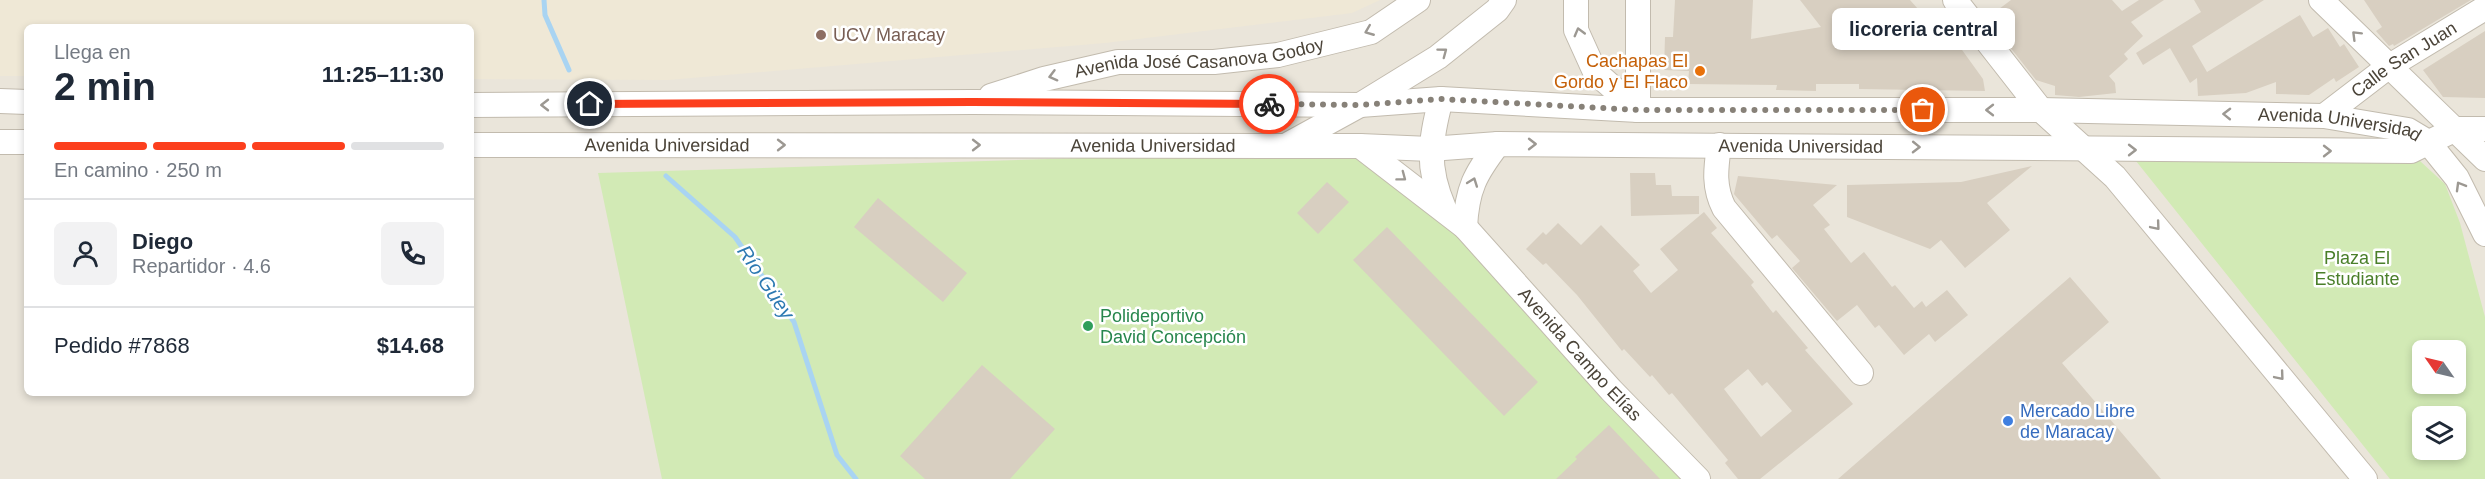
<!DOCTYPE html>
<html lang="es">
<head>
<meta charset="utf-8">
<style>
	:root { --surface:#fff; --page:#f2f2f3; --text:#1f2937; --muted:#747a83; --line:#e0e1e3; --accent:#fc3f1d }
	body { margin:0; font-family:Arial,sans-serif; background:var(--page); color:var(--text); height:100vh; display:flex; flex-direction:column; font-size:22px; white-space:nowrap }
	* { box-sizing:border-box; margin:0 }
	p { font-size:20px; color:var(--muted) }
	.icon { flex:none; width:33px; height:33px; fill:none; stroke:currentColor; stroke-width:2; stroke-linecap:round; stroke-linejoin:round }
	.map { position:relative; flex:1; overflow:hidden }
	.details { position:absolute; left:24px; top:24px; width:450px; height:372px; display:flex; flex-direction:column; background:var(--surface); border-radius:9px; box-shadow:0 3px 9px #0003 }
	.details>* { flex:none }
	.needle { width:39px; rotate:304deg }
	.tools { position:absolute; left:2412px; top:340px; display:grid; gap:12px }
	.tools a { display:grid; place-items:center; width:54px; height:54px; border-radius:9px; background:var(--surface); box-shadow:0 3px 9px #0003; font-size:30px }
	.pin { position:absolute; display:grid; place-items:center; width:51px; height:51px; color:#fff; margin:-26px; border:3px solid #fff; border-radius:50%; box-shadow:0 2px 6px #0007 }
	.courier { position:absolute; display:grid; place-items:center; width:60px; height:60px; margin:-30px; border:4px solid #fc3f1d; border-radius:50%; background:#fff; color:#222; box-shadow:0 2px 8px #0007 }
	.bubble { position:absolute; height:42px; border-radius:9px; background:var(--surface); box-shadow:0 3px 9px #0003; font-size:20px; font-weight:800; line-height:42px; text-align:center }
	.summary em { font-style:normal; font-weight:800 }
	.summary div { display:flex; flex-direction:column-reverse }
	.summary { display:flex; align-items:center; justify-content:space-between; height:102px; padding:0 30px }
	h1 { font-size:39px; font-weight:800; line-height:45px }
	.bar { display:grid; grid-template-columns:repeat(4,1fr); gap:9px 6px; align-content:center; height:72px; padding:0 30px }
	.bar i { height:8px; border-radius:4px; background:var(--line) }
	.bar .active { background:var(--accent) }
	.bar p { grid-column:span 4 }
	.line { display:flex; align-items:center; gap:15px; padding:0 30px; border-top:2px solid var(--line) }
	.line div { flex:1 }
	.round { display:grid; place-items:center; flex:none; width:63px; height:63px; border-radius:9px; background:var(--page) }
	.map>svg:first-child { display:block }
	.residential { fill:#eae5da; fill-rule:evenodd }
	.education { fill:#efe8d6 }
	.green { fill:#d2eab5; fill-rule:evenodd }
	.lines { fill:none; stroke-linecap:round; stroke-linejoin:round }
	.stream { stroke:#a9d4f2; stroke-width:5 }
	.building { fill:#d8cfc1; fill-rule:evenodd }
	.minor-casing { stroke:#c2bbae; stroke-width:26 }
	.minor { stroke:#fff; stroke-width:24 }
	.oneway { stroke:#9c9892 }
	.done { stroke:#878178; stroke-width:6; stroke-dasharray:0 10.8 }
	.route { stroke:#fc3f1d; stroke-width:8 }
	.education-dot { fill:#8d6e63; stroke:#fff; stroke-width:2 }
	.food-dot { fill:#e8710a; stroke:#fff; stroke-width:2 }
	.leisure-dot { fill:#2e9e5b; stroke:#fff; stroke-width:2 }
	.shop-dot { fill:#3f7fe0; stroke:#fff; stroke-width:2 }
	.labels { text-anchor:middle; stroke-width:5; stroke-linejoin:round; paint-order:stroke }
	.education-label { font-size:18px; fill:#785e54; stroke:#fff; text-anchor:start }
	.street-label { font-size:18px; fill:#4b4439; stroke:#fff }
	.food-label { font-size:18px; fill:#c56008; stroke:#fff; text-anchor:end }
	.park-label { font-size:18px; fill:#4a7f2a; stroke:#fff }
	.leisure-label { font-size:18px; fill:#27864d; stroke:#fff; text-anchor:start }
	.shop-label { font-size:18px; fill:#366cbe; stroke:#fff; text-anchor:start }
	.water-label { font-size:20px; font-style:italic; fill:#2e7ab2; stroke:#fff }
</style>
</head>
<body>
<div class="map">
<svg width="2485" height="479" viewBox="0 0 2485 479">
	<rect width="100%" height="100%" fill="#f6f3ec"/>
	<path class="residential" d="M0,0H2485V479H0ZM27,27H471V393H27ZM2422,351H2456V384H2422ZM2422,417H2456V450H2422Z"/>
	<path class="education" d="M0,0H1380L1352,13L1105,43L668,80L471,79V27H27V76H0Z"/>
	<path class="green" d="M1376,149L1692,479H662L598,173Z
		M2136,161H2420L2445,184L2460,223L2485,317V479H2390ZM2422,351H2456V384H2422ZM2422,417H2456V450H2422Z"/>
	<g class="lines">
		<path class="stream" d="M544,0L545,15L569,70
			M666,176L735,237L794,322L837,455L856,479"/>
	</g>
	<path class="building" d="M1675,0H1753L1751,39L1821,27L1800,0H1910L1926,18H1939L1983,79L1985,91L1859,89V84H1816V91L1776,90L1777,85L1688,84L1689,71L1664,70L1665,37H1673Z
		M2011,0H2112L2122,11L2139,0H2164L2131,22L2143,36L2124,54L2128,59L2109,76L2115,83L2116,93L2079,97L2055,95V86L2036,80L1987,18Z
		M2194,0H2264L2192,46L2207,72L2300,15L2313,37L2328,28L2340,47L2344,44L2359,67L2336,82L2334,78L2309,95L2276,94V82L2246,93L2198,96L2197,78L2190,83L2170,48L2143,65L2136,53L2201,12Z
		M2364,0H2471L2394,46L2393,44L2389,46L2376,31L2382,27Z
		M2485,31V98L2443,97L2423,70Z
		M2032,166L1987,203L2010,230L1965,268L1941,240L1930,249L1847,217V185L1961,182Z
		M1630,173H1655L1656,185H1671L1672,196H1699V214L1631,216Z
		M1738,176L1837,185L1813,205L1830,225L1824,229L1851,263L1864,252L1892,287L1895,285L1914,308L1922,301L1926,307L1947,290L1968,315L1935,342L1929,334L1904,355L1879,325L1875,328L1857,305L1837,321L1792,268L1800,261L1777,235L1772,239L1734,194Z
		M1327,182L1349,202L1318,234L1297,213Z
		M878,198L967,273L943,302L854,227Z
		M1704,212L1717,228L1711,233L1754,282L1751,285L1773,313L1776,310L1808,348L1805,350L1853,404L1760,479H1738L1725,463L1728,460L1672,393L1669,395L1652,375L1650,377L1624,349L1622,351L1577,295L1546,263L1543,265L1526,249L1543,232L1546,235L1558,223L1581,245L1601,225L1640,265L1633,271L1651,293L1678,270L1660,249ZM1748,369L1762,386L1767,382L1792,411L1761,437L1724,389Z
		M1387,227L1538,382L1504,416L1353,260Z
		M2070,277L2109,322L2062,363L2161,479H1838Z
		M982,365L1055,429L1010,479H925L900,456Z
		M1609,425L1660,479H1556L1577,459L1575,457Z"/>
	<g class="lines">
		<defs>
			<g id="minor">
				<path d="M1576,0V30L1595,72L1638,110"/>
				<path d="M1955,0L2041,110L2115,177L2365,479"/>
				<path d="M2321,0L2485,159"/>
				<path id="s1" d="M991,96L1044,79L1118,62H1214L1278,55L1371,32L1418,0"/>
				<path d="M1441,99C1430,140 1426,167 1444,208"/>
				<path d="M0,101L27,102"/>
				<path id="s2" d="M471,105L972,102L1360,105L1441,99L1638,110H2041L2324,116L2408,130L2428,142L2457,178L2485,234"/>
				<path d="M1638,110V0"/>
				<path id="s3" d="M2324,116L2388,67L2485,8"/>
				<path d="M0,142H27"/>
				<path id="s4" d="M471,145L1360,146L1430,149L1498,144L2411,151L2456,129H2485"/>
				<path d="M1287,145L1360,105L1438,57L1497,10L1504,0"/>
				<path d="M1719,145C1716,168 1713,186 1724,208L1861,373"/>
				<path id="s5" d="M1360,146L1465,227L1611,390L1698,479"/>
				<path d="M1465,227C1467,189 1475,174 1498,144"/>
			</g>
		</defs>
		<use href="#minor" class="minor-casing"/>
		<use href="#minor" class="minor"/>
	</g>
	<defs><path id="oneway-chevron" d="M-2-3.5L2.5 0L-2 3.5" fill="none" stroke-width="1.6" stroke-linecap="round" stroke-linejoin="round" transform="scale(1.5)"/></defs>
	<g class="oneway">
		<use href="#oneway-chevron" transform="translate(1369 31) rotate(158)"/>
		<use href="#oneway-chevron" transform="translate(1579 32) rotate(-105)"/>
		<use href="#oneway-chevron" transform="translate(2356 35) rotate(-135)"/>
		<use href="#oneway-chevron" transform="translate(1443 52) rotate(-37)"/>
		<use href="#oneway-chevron" transform="translate(1053 76) rotate(165)"/>
		<use href="#oneway-chevron" transform="translate(545 105) rotate(180)"/>
		<use href="#oneway-chevron" transform="translate(1990 110) rotate(-180)"/>
		<use href="#oneway-chevron" transform="translate(2227 114) rotate(-179)"/>
		<use href="#oneway-chevron" transform="translate(1532 144)"/>
		<use href="#oneway-chevron" transform="translate(781 145)"/>
		<use href="#oneway-chevron" transform="translate(976 145)"/>
		<use href="#oneway-chevron" transform="translate(1916 147) rotate(1)"/>
		<use href="#oneway-chevron" transform="translate(2132 150)"/>
		<use href="#oneway-chevron" transform="translate(2327 151)"/>
		<use href="#oneway-chevron" transform="translate(1402 177) rotate(37)"/>
		<use href="#oneway-chevron" transform="translate(1473 182) rotate(-70)"/>
		<use href="#oneway-chevron" transform="translate(2460 186) rotate(-120)"/>
		<use href="#oneway-chevron" transform="translate(2156 226) rotate(50)"/>
		<use href="#oneway-chevron" transform="translate(2280 376) rotate(50)"/>
	</g>
	<g class="lines">
		<path class="done" d="M1269,104L1360,105L1441,99L1638,110H1923"/>
		<path class="route" d="M590,104L972,102L1269,104"/>
	</g>
	<circle class="education-dot" cx="821" cy="35" r="6"/>
	<circle class="food-dot" cx="1700" cy="71" r="6"/>
	<circle class="leisure-dot" cx="1088" cy="326" r="6"/>
	<circle class="shop-dot" cx="2008" cy="421" r="6"/>
	<g class="labels">
		<g class="education-label">
			<text x="833" y="41">UCV Maracay</text>
		</g>
		<g class="street-label">
			<text dy="6" stroke="none"><textPath href="#s1" startOffset="213">Avenida José Casanova Godoy</textPath></text>
			<text dy="6" stroke="none"><textPath href="#s3" startOffset="98">Calle San Juan</textPath></text>
			<text dy="6" stroke="none"><textPath href="#s2" startOffset="1870">Avenida Universidad</textPath></text>
			<text dy="6" stroke="none"><textPath href="#s4" startOffset="196">Avenida Universidad</textPath></text>
			<text dy="6" stroke="none"><textPath href="#s4" startOffset="682">Avenida Universidad</textPath></text>
			<text dy="6" stroke="none"><textPath href="#s4" startOffset="1330">Avenida Universidad</textPath></text>
			<text dy="6" stroke="none"><textPath href="#s5" startOffset="304">Avenida Campo Elías</textPath></text>
		</g>
		<g class="food-label">
			<text x="1688" y="67">Cachapas El<tspan x="1688" dy="21">Gordo y El Flaco</tspan></text>
		</g>
		<g class="park-label">
			<text x="2357" y="264">Plaza El<tspan x="2357" dy="21">Estudiante</tspan></text>
		</g>
		<g class="leisure-label">
			<text x="1100" y="322">Polideportivo<tspan x="1100" dy="21">David Concepción</tspan></text>
		</g>
		<g class="shop-label">
			<text x="2020" y="417">Mercado Libre<tspan x="2020" dy="21">de Maracay</tspan></text>
		</g>
		<g class="water-label">
			<text transform="translate(766 282) rotate(56)" y="7">Río Güey</text>
		</g>
	</g>
</svg>
<div class="tools">
<a><svg class="needle" viewBox="-14 -14 28 28"><path d="M0-13l5 13h-10z" fill="#e53935"/><path d="M0 13l5-13h-10z" fill="#747a83"/></svg></a>
<a><svg class="icon" aria-label="layers" viewBox="0 0 24 24"><path d="M12 4l9 5-9 5-9-5zM3 14l9 5 9-5"/></svg></a>
</div>
<div class="pin" style="left:1923px;top:110px;background:#ea580c"><svg class="icon" aria-label="bag" viewBox="0 0 24 24"><path d="M5 8h14l-1 12H6zM9 8a3 3 0 0 1 6 0"/></svg></div>
<div class="pin" style="left:590px;top:104px;background:#1f2937"><svg class="icon" aria-label="home" viewBox="0 0 24 24"><path d="M3 11l9-7 9 7M6 9v11h12V9"/></svg></div>
<div class="courier" style="left:1269px;top:104px"><svg class="icon" aria-label="bike" viewBox="0 0 24 24"><circle cx="6" cy="16" r="4"/><circle cx="18" cy="16" r="4"/><path d="M6 16l4-8h5l3 8M10 8l3 8H6M13 5h3"/></svg></div>
<div class="bubble" style="left:1832px;top:8px;width:183px">licoreria central</div>
<section class="details">
<div class="summary"><div><h1>2 min</h1><p>Llega en</p></div><em>11:25–11:30</em></div>
<div class="bar"><i class="active"></i><i class="active"></i><i class="active"></i><i></i><p>En camino · 250 m</p></div>
<div class="line" style="height:108px"><a class="round"><svg class="icon" aria-label="person" viewBox="0 0 24 24"><circle cx="12" cy="8" r="4"/><path d="M4 21q1-7 8-7t8 7"/></svg></a><div><b>Diego</b><p>Repartidor · 4.6</p></div><a class="round"><svg class="icon" aria-label="phone" viewBox="0 0 24 24"><path d="M5 4h4l2 5-3 2q2 4 5 5l2-3 5 2v4C11 20 4 13 5 4z"/></svg></a></div>
<div class="line" style="height:78px"><div>Pedido #7868</div><b>$14.68</b></div>
</section>
</div>
</body>
</html>
